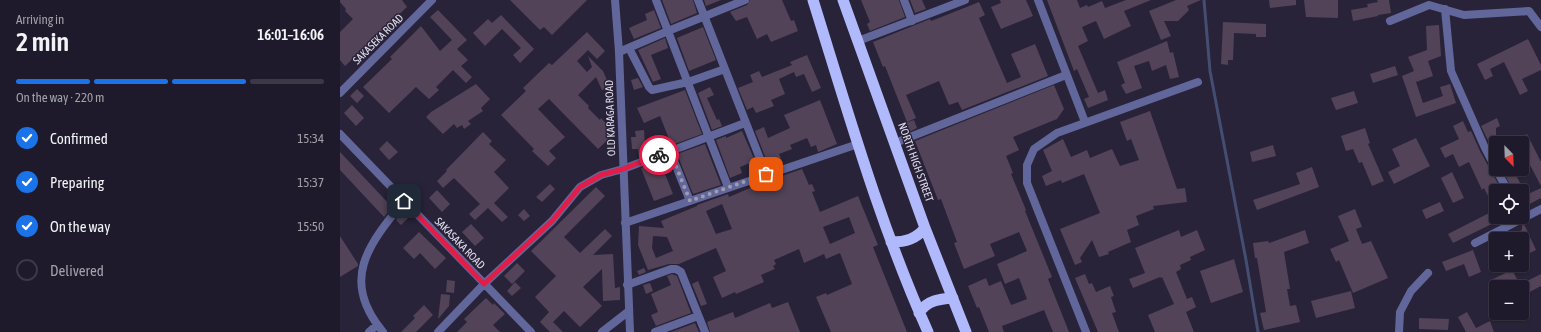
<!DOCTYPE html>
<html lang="en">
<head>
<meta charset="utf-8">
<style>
	:root { --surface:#1f1a2b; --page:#2c2737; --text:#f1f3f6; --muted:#a1a1a9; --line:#3c3847; --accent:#1a73e8 }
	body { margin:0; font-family:"Asap Condensed",sans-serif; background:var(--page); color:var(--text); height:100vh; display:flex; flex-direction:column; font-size:15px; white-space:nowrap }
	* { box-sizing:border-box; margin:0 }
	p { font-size:13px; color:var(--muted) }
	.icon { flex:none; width:22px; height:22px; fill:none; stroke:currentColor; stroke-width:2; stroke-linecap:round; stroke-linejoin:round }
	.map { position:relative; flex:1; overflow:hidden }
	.side { display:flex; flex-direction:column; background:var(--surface); width:340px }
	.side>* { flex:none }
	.needle { width:26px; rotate:157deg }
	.tools { position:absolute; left:1149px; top:136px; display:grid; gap:8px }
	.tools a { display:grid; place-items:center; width:40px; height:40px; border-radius:4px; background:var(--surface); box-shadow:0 1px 3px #0004,0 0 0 1px var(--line); font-size:20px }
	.pin { position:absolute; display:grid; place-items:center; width:34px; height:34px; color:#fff; margin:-17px; border-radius:8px; box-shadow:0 2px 6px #0006 }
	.courier { position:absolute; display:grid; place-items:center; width:40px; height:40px; margin:-20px; border:3px solid #e11d48; border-radius:50%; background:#fff; color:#222; box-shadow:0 1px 5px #0007 }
	.summary em { font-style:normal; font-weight:600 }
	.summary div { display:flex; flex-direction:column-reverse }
	.summary { display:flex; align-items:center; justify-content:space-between; height:68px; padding:0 16px }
	h1 { font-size:26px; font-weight:600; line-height:30px }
	.bar { display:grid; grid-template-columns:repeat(4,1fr); gap:6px 4px; align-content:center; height:48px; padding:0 16px }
	.bar i { height:5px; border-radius:3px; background:var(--line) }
	.bar .selected { background:var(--accent) }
	.bar p { grid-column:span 4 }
	ol { padding:0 16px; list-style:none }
	li { display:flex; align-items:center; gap:12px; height:44px }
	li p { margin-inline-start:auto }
	li .icon { padding:4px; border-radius:50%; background:var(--accent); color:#fff; stroke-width:4 }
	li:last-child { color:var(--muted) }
	li i { width:22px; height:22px; border:2px solid var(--line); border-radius:50% }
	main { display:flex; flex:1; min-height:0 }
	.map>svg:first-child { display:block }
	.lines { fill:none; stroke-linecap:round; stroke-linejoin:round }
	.stream { stroke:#444d72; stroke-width:3 }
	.building { fill:#524358; fill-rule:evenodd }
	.minor { stroke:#62679b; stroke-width:8 }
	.tertiary { stroke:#62679b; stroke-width:8 }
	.trunk { stroke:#b1b9fd; stroke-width:11 }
	.done { stroke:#a19cad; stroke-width:4; stroke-dasharray:0 7.2 }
	.route { stroke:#e11d48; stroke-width:5 }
	.labels { text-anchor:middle; stroke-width:3; stroke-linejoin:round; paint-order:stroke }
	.street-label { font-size:11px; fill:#e1ddec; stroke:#292339 }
</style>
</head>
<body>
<main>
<section class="side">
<div class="summary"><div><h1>2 min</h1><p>Arriving in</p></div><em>16:01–16:06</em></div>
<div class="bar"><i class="selected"></i><i class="selected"></i><i class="selected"></i><i></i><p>On the way · 220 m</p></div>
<ol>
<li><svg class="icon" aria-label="check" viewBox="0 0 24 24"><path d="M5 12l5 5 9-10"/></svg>Confirmed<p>15:34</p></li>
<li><svg class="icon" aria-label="check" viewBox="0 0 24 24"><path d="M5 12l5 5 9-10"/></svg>Preparing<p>15:37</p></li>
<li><svg class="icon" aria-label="check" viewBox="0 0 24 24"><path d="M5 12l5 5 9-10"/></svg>On the way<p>15:50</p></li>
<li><i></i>Delivered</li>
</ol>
</section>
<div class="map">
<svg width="1201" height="332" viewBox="0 0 1201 332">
	<rect width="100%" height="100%" fill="#292339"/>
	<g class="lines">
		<path class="stream" d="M864,0L870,71L906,260L918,332"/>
	</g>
	<path class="building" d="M0,0H62L67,7L5,66L0,60V32L13,19L5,11L6,9L0,2Z
		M170,0H247L212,35L204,27L200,30Z
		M322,0H353L357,13L331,24Z
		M364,0H381L366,6Z
		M410,0H442L451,21L454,20L458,31L431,42L427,34L417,39L407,17L396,21L390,12L407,5Z
		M521,0H559L565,17L530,31L527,24L530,22Z
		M570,0H582L586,9L575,13Z
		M660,0H686L693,16L661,29L651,7L661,3Z
		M707,0H737L740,8L747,5L748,7L762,1L765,8L786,0H811L784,11L791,26L764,39L756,21L742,27L748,41L738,46L758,93L765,90L768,100L748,108L744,99L749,97L737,69L734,71Z
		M836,0H861L847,6L849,10L838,21H824L831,36L821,40L809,11Z
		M929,0H956V5L930,8Z
		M964,0H998V18L966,17Z
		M1037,0H1049L1051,13L1038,15V16L1013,21L1011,10L1028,7L1027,4L1038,2Z
		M639,2L645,15L639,18L667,83L681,77L671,54L695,44L708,76L622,110L618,102L609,105L599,81L566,95L576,118L567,122L545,66L543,67L533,42L590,19L591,21L609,14Z
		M98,10L127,40L117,49L128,60L121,66L132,77L126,83L113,70L96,87L99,90L89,99L76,87L49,113L23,87L52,59L50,57L81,26L100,51L112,40L90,17Z
		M314,10L321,28L294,39L289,28L307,20L305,14Z
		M161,15L194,49L180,63L173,55L181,48L162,29L145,46L133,33L148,19L152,23Z
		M883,22L926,24V37H916V34L894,33L893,60H888V65L881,64Z
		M1099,25L1101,56L1088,61L1093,76L1076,82L1083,103L1103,96L1100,87L1110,84L1116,103L1076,117L1062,76L1074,71L1068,57L1087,50L1086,26Z
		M363,27L376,60L349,71L337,38Z
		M247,32L265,51L257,59L248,50L237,61L247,72L252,67L248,56L263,71L270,87L262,90L256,77L238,95L249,106L248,108L260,120L261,118L275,133L258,149L209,99L198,109L225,137L209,151L216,158L208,166L192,151L194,149L161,115L186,91L183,88L209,63L212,65Z
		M325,38L328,48L311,55L321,79L313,82L298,50Z
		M1188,39L1201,65V70L1182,79L1188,91L1180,95L1164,62L1150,69L1153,76L1145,80L1137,64Z
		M827,41L830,53L833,52L839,77L830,79L826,65L812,71L809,61L794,66L802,88L786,94L781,85L785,83L777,62Z
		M467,55L481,88L472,92L464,74L456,77L454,72L439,79L445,94L431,100L434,106L416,113L413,107L407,110L398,88L413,82L410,75L419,71L422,77L452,65L450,62Z
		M1055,66L1058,75L1033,83L1030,74Z
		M298,78L303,87L294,90L291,80Z
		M136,84L150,99L141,108L143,111L128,121L131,124L124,129L122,125L117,128L114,124L103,134L86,117L91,112Z
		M714,85L724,109L717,119L673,137L679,150L666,156L673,173L671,174L686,210L685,211L712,277L708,279L729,332H713L704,310L662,326L664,332H649L639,307L637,308L628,286L646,278L649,286L661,281L671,305L687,299L679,278L665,284L657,264L687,251L679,232L650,244L655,256L624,269L614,243L617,242L601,199L598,200L575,141Z
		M370,87L374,95L367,98L377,120L379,119L382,126L372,130L358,93Z
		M17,89L24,96L17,103L10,96Z
		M345,90L362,134L299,157L298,149H292L291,137H296L295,131L304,130L305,146L329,139L320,116L304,123L297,108Z
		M1014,91L1018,103L996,110L991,98Z
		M480,100L497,144L478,152L476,145L471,147L467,138L450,145L452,149L439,154L441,158L428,164L415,131L424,127L428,138L450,128L444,115Z
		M12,105L24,118L16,126L4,113Z
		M810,111L837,189L845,188L847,202L813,206L814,209L796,216L799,225L787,230L791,242L768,252L769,254L759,257L752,240L740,258L742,262L735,265L720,229L760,213L744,174L722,183L721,180L706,186L702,176L712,171L703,150L723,139L731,157L747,150L750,158L772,149L780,166L799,160L791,139L787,141L780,122Z
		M1157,118L1160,126L1156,128V157L1141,126Z
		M574,120L577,128L569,132L565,123Z
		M1123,121L1128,132L1131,131L1140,151L1162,191H1156V217H1166L1113,243L1108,234L1155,210L1144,188L1142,190L1129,162L1119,167L1113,154L1105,158L1100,148L1119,139L1113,126Z
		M1025,128L1030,143L1028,144L1044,181L1032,186L1022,162L1019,163L1013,149L1006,151L1001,136Z
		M402,131L415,161L400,167L402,173L390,178L376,140L386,136V138Z
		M143,132L152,141L149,144L166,160L154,172L169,188L154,203L168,217L162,222L148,208L135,220L129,214L140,204L114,178L103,188L97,181L107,171L106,170Z
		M1187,134L1201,162V186L1190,165L1182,169V159L1188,157L1179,138Z
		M1076,138L1090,166L1054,184L1048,172L1060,166L1052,149Z
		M47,141L58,152L49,160L39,149Z
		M365,144L381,185L353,194L337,154Z
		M933,145L936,156L912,162L910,152Z
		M0,152L52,207L44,217L0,170Z
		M327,158L332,172L325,174L333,194L314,201L301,168Z
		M972,167L979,187L917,210L913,200L960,184L956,173Z
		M462,169L469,185L472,184L475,191L472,192L480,212L518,196L538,245L533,247L567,332H491L476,297L486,293L487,295L512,284L500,253L486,259L484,254L464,263L459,249L434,260L436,264L433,266L435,269L421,275L424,282L396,294L395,292L382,298L373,277L386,271L376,248L339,264H329L308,270L298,245L299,226L324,228L321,221L357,206V205L388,194L389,197L424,182ZM382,204L392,229L376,234L366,211ZM509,217L515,233L490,244L483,227ZM313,236L327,237L333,251L316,258L312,248Z
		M1162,169H1173L1184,191H1173Z
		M1112,172L1124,198L1113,203L1101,178Z
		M210,184L215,189L202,202L196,197Z
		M256,187L265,196L224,237L240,253L265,229L272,236L253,255L273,254L275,288L280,287V300L263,301L262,269L243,287L262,306L240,327L224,311L213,322L223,332H210L200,322L209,312L195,297L216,276L191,251Z
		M1201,188V198L1182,208V197Z
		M97,190L110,204L102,212L89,198Z
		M1100,202L1104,211L1086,219L1082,210Z
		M184,209L190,216L184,221L178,215Z
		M1015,209L1022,227L1016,229L1022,244L1031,241L1048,278L1013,293L999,260L996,262L990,249L1009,241L998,216Z
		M63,211L69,217L61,225L56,220Z
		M131,224L144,238L135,246L122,232Z
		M1184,224L1196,250L1186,255L1182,247V239H1162L1182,230V225Z
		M839,230L841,237L857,230L865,250L850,257L851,260L840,265L841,269L836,272L847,299L852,297L856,307L846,312L854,332H815L808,315L834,304L822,277L821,278L820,277L793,288L789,279L805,273L795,248Z
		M965,230L969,243L944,252L950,289H947L950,306L956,305L960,322L924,330L920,313L926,312L917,258H915L913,243L928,241L929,243Z
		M79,232L106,258L95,269L80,253L74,259L63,248Z
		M0,236L18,264V266L0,277Z
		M1133,250L1141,272L1129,277L1124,264L1106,271L1102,262Z
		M894,259L903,292L871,303L860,271Z
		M177,263L185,271L172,284L164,276Z
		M304,268L306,272L299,275L297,271Z
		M1172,270L1177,279L1160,287H1156L1155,289L1151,280Z
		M332,274L337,276L351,313L316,326L311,315L318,312L311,294L331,285L327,276Z
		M745,274L749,284L752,283L756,292L770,286L774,296L771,297L776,312L772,313L779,332H758L735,278Z
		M1201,274V286L1184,295L1182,287L1179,285Z
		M107,280L115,281L114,293L106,292Z
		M358,281L367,304L361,306L352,284Z
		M175,282L181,288L172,296L167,291Z
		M310,283L313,291L306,294L303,285Z
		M1011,291L1015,308L976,318L971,301Z
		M101,294L110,295L109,306L98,319Z
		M146,298L153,305L154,303L165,314L153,325L160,332H117L127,322L124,319Z
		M448,302L460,332H370L367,322L393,312L395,318L430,303L432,308Z
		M84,305L93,315L76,332H61L75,318L73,316Z
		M1127,312L1136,328L1150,321L1154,332H1126L1118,317Z
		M1079,318L1109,319L1108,330L1079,329Z
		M355,323L359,332H331Z"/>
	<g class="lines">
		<path class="minor" d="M316,0L388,187
			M358,0L426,174
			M564,0L572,21
			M698,0L745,122
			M1105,9L1111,71L1145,148L1156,169
			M1050,21L1089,5L1124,15L1189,11L1201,27
			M518,41L625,0
			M289,48L309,87L312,90L348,82L385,69
			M279,52L328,31L405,0
			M0,93L92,0
			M0,134L191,332
			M555,143L726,75
			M330,151L350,201
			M1156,169L1168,191
			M285,223L518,144
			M1135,243L1201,209
			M287,285L331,269H336L341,272L365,332
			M29,332L37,325
			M43,332C0,280 28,245 64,201
			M98,332L144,284L212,221L240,187L261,175L283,169L405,123
			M262,332L289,311
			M315,332L358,316
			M746,332L687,183V165L694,149L717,133L858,82
			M1059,332L1060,312L1071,291L1088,273"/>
		<path class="tertiary" d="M275,0L279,52L290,332"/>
		<path class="trunk" d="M473,0C508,112 540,225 588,332
			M503,0L585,228L626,332
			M551,242C566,242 576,239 585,228
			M579,313C587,300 600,299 613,298"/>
	</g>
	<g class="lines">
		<path class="done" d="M319,155L330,151L350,201L426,174"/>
		<path class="route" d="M64,201L144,284L212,221L240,187L261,175L283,169L319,155"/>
	</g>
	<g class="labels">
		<g class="street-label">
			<text transform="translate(38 39) rotate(-45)" y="4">SAKASEKA ROAD</text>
			<text transform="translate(270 118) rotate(-92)" y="4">OLD KARAGA ROAD</text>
			<text transform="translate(576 162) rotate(70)" y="4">NORTH HIGH STREET</text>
			<text transform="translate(120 243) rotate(46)" y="4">SAKASAKA ROAD</text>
		</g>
	</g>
</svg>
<div class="tools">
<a><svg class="needle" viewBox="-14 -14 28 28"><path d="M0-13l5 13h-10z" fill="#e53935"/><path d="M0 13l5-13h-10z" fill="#a1a1a9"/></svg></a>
<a><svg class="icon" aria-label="locate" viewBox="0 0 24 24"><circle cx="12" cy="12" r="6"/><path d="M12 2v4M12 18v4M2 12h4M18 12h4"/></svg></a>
<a>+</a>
<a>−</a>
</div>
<div class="pin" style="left:426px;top:174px;background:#ea580c"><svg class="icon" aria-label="bag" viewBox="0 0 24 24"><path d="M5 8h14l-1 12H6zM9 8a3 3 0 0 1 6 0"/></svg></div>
<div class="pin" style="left:64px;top:201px;background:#1f2937"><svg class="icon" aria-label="home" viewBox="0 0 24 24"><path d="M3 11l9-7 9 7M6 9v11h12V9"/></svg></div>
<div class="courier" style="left:319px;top:155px"><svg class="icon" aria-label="bike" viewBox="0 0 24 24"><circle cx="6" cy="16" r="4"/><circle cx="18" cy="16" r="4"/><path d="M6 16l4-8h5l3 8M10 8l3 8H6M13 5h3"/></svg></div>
</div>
</main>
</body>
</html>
